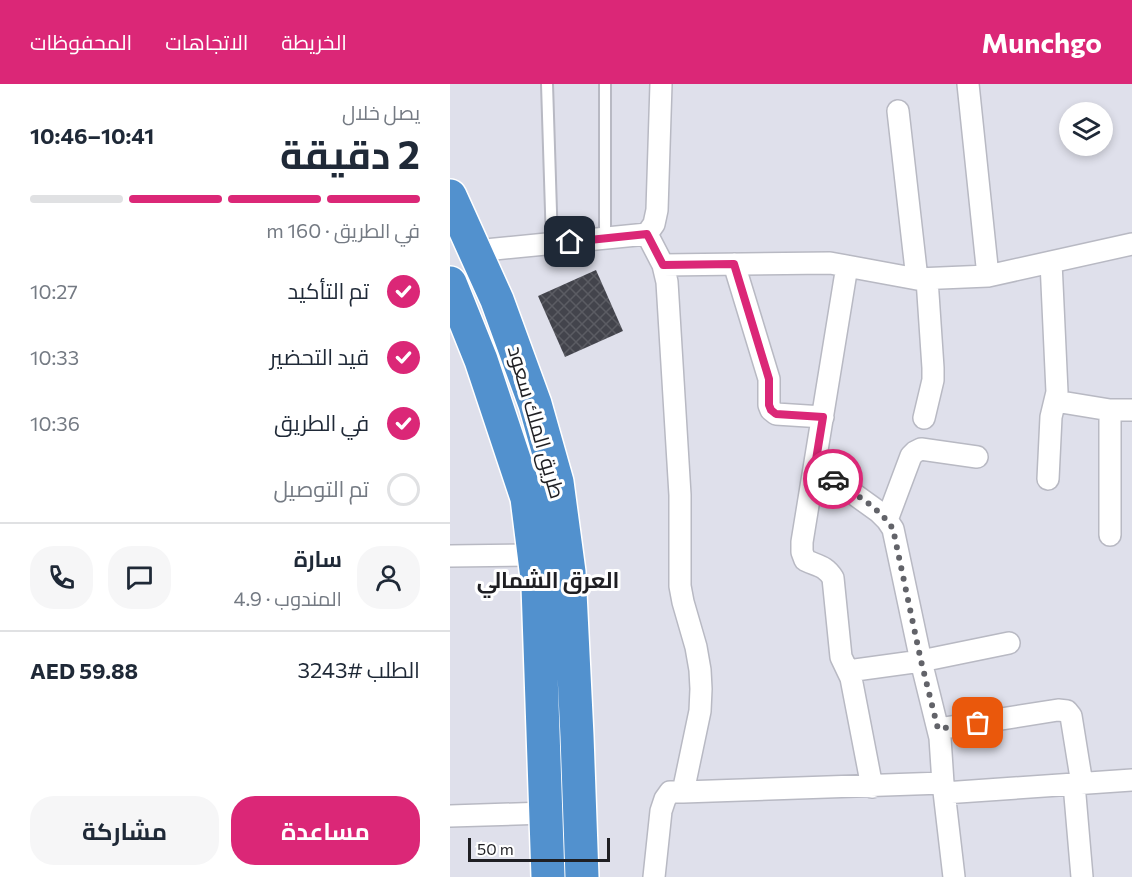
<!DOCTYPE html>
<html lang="ar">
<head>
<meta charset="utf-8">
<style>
	:root { --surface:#fff; --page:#f6f6f7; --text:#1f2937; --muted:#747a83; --line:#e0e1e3; --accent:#db2777 }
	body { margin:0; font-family:Commissioner,Cairo,sans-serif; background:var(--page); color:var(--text); direction:rtl; height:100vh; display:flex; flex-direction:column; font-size:22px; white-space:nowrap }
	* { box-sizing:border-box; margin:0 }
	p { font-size:20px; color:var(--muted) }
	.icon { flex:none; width:33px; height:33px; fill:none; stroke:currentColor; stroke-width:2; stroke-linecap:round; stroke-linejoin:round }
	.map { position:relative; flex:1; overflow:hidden; direction:ltr }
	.panel { display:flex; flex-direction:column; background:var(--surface); width:450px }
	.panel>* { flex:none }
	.controls { position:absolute; left:609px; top:18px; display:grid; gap:12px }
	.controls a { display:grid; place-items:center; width:54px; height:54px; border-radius:50%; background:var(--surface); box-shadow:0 3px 9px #0003; font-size:30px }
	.scale { position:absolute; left:18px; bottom:15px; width:142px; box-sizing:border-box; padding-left:6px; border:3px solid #1f1f23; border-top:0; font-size:16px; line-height:21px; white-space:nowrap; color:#1f1f23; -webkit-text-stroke:4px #fff; paint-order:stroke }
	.pin { position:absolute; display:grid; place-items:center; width:51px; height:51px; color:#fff; margin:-26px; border-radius:12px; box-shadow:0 3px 9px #0006 }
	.courier { position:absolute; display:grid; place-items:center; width:60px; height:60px; margin:-30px; border:4px solid #db2777; border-radius:50%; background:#fff; color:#222; box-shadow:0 2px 8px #0007 }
	.headline em { font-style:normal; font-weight:700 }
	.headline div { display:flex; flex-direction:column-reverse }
	.headline { display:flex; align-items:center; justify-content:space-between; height:102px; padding:0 30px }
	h1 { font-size:39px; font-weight:700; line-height:45px }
	.bar { display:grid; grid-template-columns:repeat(4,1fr); gap:9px 6px; align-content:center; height:72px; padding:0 30px }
	.bar i { height:8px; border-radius:4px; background:var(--line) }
	.bar .on { background:var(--accent) }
	.bar p { grid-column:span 4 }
	.line { display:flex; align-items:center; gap:15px; padding:0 30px; border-top:2px solid var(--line) }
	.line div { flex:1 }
	.round { display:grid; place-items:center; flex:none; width:63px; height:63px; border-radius:24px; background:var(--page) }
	ol { padding:0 30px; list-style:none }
	li { display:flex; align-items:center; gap:18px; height:66px }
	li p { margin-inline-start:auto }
	li .icon { padding:6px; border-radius:50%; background:var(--accent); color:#fff; stroke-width:4 }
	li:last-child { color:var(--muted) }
	li i { width:33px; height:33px; border:3px solid var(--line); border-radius:50% }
	.action { display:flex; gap:12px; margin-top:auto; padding:12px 30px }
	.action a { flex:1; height:69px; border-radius:24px; background:var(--accent); color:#fff; font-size:24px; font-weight:700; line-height:69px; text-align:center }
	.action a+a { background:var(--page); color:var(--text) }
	header { display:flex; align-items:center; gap:36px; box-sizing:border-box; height:84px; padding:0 30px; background:var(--accent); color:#fff }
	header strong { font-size:28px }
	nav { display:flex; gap:33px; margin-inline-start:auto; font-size:21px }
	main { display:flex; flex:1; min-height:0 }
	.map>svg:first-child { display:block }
	.building { fill:url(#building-cross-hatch) }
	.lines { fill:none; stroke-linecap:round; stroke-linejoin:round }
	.lane-casing { stroke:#b8b9c3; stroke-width:14 }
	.street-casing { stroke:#b8b9c3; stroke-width:24 }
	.highway-casing { stroke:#fff; stroke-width:36 }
	.lane { stroke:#fff; stroke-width:10 }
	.street { stroke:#fff; stroke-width:21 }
	.highway { stroke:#5291ce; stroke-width:33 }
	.done { stroke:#626369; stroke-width:6; stroke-dasharray:0 10.8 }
	.route { stroke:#db2777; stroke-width:8 }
	.labels { text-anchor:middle; stroke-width:6; stroke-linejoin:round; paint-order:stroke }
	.street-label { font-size:21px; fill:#1f1f23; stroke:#fff }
	.neighbourhood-label { font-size:22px; font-weight:bold; fill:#1f1f23; stroke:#fff }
</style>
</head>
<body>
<header>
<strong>Munchgo</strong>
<nav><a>الخريطة</a><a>الاتجاهات</a><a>المحفوظات</a></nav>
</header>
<main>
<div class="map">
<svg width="682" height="793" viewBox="0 0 682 793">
	<defs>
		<pattern id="building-cross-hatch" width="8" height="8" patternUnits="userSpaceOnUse" patternTransform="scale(1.5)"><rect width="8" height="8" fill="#43444c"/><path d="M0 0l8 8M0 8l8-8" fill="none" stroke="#5b5c63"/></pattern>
	</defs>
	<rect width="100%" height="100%" fill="#dfe0eb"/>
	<path class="building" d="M146,186L173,247L115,273L88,212Z"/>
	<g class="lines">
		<defs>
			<path id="lane" d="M97,0L102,159
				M155,154V0"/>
			<path id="street" d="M518,0L538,192
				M448,27L467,195
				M197,150L213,181L217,198L230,411V502L233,518L246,563L250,586L251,605L250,627L233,708H220L215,715L211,727L204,793
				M25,167L197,150L204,140L207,126L211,0
				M284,180L319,295V321L321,326L326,330L373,333
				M213,181L380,179L467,195L538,192L682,160
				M397,182L352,458V468L355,476C367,482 375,481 383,494L391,573L401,594L422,703
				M605,317L660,326V451
				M660,326H682
				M474,334L483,296V284L477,195
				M365,382L429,428L437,436L443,445L471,577L490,654L493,699
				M598,395L601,333L607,308L601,178
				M437,436L461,372L465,368L471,365L527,373
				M0,472L84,471
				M398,587L471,577L559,559
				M488,645L608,626L617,627L621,632L632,700
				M624,700L632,793
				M233,708L493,699L504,793
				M494,709L682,696
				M0,732L96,729"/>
			<path id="highway" d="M0,112L47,216L85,320L107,398L119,488L127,652L132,793
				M0,199L31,276L77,414L88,502L98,793"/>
		</defs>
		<use href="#lane" class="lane-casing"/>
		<use href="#street" class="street-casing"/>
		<use href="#highway" class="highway-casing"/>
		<use href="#lane" class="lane"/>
		<use href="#street" class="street"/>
		<use href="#highway" class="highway"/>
	</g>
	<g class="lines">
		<path class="done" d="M383,395C404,410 429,423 443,445L471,577L488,645L528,639"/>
		<path class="route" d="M120,158L197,150L213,181L284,180L319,295V321L321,326L326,330L373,333L365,382L383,395"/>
	</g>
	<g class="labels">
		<g class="street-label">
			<text transform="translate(86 338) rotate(74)" y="7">طريق الملك سعود</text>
		</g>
		<g class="neighbourhood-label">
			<text x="98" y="504">العرق الشمالي</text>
		</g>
	</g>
</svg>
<div class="controls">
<a><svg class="icon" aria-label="layers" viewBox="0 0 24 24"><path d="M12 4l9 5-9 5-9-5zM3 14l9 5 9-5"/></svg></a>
</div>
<div class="scale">50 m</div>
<div class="pin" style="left:528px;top:639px;background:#ea580c"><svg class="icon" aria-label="bag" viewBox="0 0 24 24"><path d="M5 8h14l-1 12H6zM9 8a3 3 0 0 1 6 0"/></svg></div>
<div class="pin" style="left:120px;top:158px;background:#1f2937"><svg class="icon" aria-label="home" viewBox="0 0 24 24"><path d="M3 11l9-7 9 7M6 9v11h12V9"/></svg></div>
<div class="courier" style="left:383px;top:395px"><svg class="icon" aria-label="car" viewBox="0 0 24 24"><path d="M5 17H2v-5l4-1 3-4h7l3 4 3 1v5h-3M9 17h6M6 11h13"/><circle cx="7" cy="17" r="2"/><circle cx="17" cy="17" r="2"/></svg></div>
</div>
<section class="panel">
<div class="headline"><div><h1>2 دقيقة</h1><p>يصل خلال</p></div><em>10:41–10:46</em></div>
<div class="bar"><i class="on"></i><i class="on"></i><i class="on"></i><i></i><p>في الطريق · 160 m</p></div>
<ol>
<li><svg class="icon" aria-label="check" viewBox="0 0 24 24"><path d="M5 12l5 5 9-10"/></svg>تم التأكيد<p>10:27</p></li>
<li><svg class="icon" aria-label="check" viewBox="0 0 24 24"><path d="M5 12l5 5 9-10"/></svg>قيد التحضير<p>10:33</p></li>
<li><svg class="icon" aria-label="check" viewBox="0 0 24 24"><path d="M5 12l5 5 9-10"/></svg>في الطريق<p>10:36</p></li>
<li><i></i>تم التوصيل</li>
</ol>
<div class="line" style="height:108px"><a class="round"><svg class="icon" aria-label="person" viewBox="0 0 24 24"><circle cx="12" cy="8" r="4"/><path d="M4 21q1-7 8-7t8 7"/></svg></a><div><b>سارة</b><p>المندوب · 4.9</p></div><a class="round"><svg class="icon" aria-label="chat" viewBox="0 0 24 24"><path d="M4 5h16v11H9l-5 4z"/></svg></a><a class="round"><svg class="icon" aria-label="phone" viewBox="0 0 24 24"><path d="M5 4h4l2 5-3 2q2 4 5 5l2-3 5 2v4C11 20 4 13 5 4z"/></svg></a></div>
<div class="line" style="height:78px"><div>الطلب #3243</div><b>AED 59.88</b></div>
<div class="action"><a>مساعدة</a><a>مشاركة</a></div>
</section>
</main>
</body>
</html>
